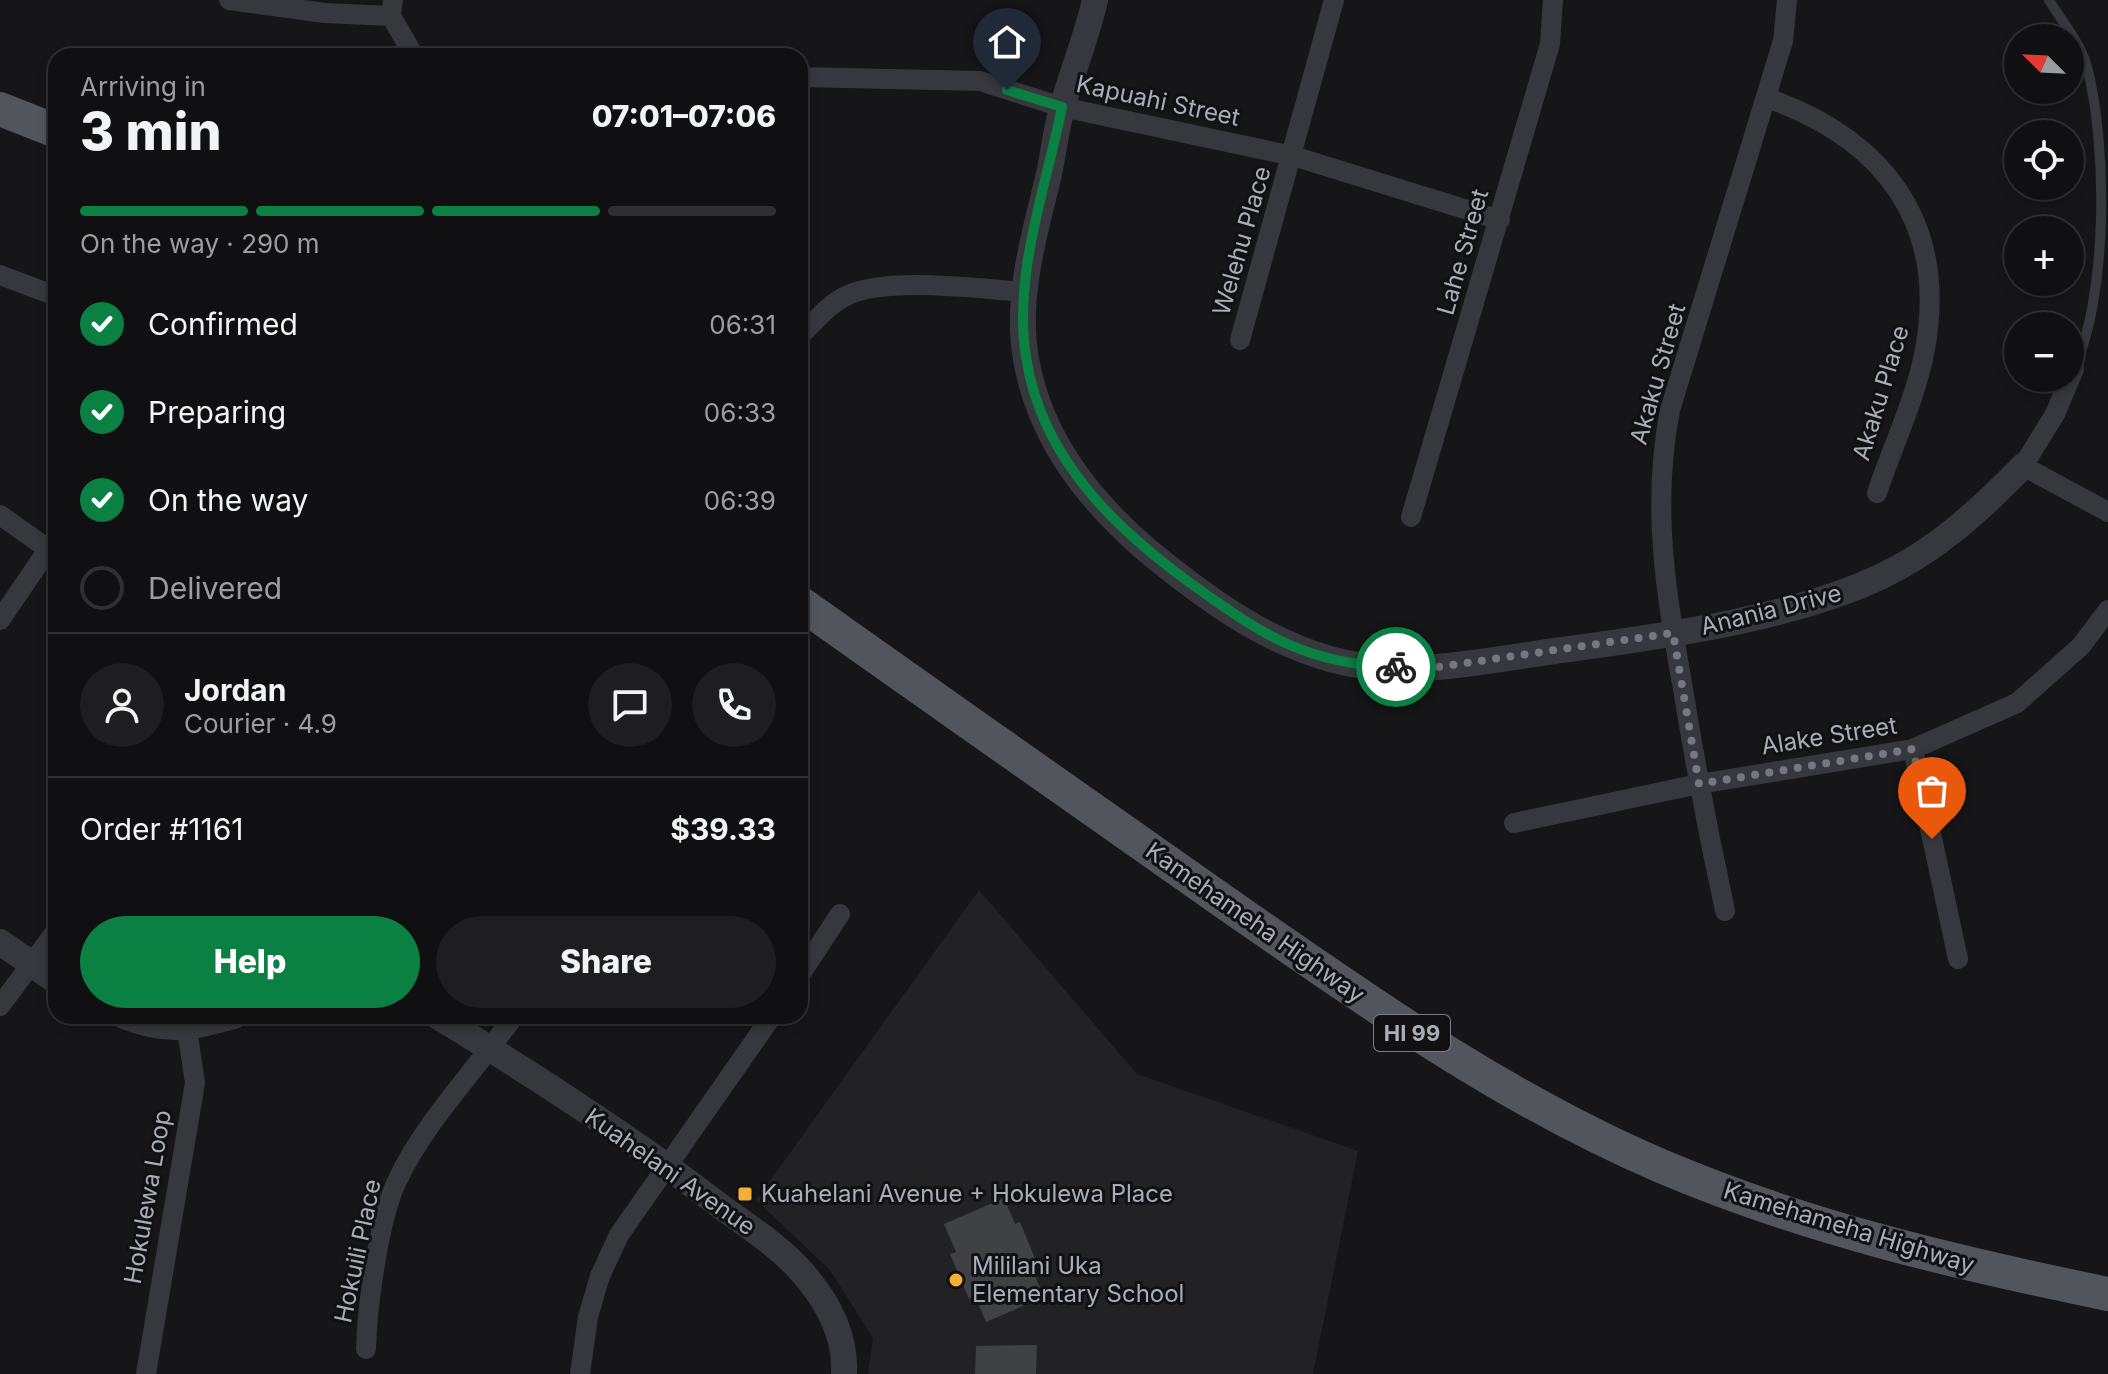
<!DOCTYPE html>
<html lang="en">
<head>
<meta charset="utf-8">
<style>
	:root { --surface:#101012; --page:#1e1e20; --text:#f1f3f6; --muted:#9c9d9f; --line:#303032; --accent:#0b8043 }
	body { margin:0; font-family:Inter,sans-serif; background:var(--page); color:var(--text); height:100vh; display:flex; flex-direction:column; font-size:30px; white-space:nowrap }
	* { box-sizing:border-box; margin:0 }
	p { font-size:26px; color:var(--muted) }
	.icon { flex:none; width:44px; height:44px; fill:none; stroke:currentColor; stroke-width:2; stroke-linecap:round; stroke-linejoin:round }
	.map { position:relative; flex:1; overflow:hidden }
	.drawer { position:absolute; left:48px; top:48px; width:760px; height:976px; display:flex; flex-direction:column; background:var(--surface); border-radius:24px; box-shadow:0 4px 12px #0003,0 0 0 2px var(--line) }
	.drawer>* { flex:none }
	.needle { width:52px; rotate:294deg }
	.controls { position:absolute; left:2004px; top:24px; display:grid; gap:16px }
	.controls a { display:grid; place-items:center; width:80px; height:80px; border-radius:50%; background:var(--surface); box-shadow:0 4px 12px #0003,0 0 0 2px var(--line); font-size:40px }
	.pin { position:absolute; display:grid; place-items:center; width:68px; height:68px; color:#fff; margin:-82px -34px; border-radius:50% 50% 50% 0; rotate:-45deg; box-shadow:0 0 8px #0007 }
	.pin .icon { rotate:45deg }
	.courier { position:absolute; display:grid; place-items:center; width:80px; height:80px; margin:-40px; border:6px solid #0b8043; border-radius:50%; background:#fff; color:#222; box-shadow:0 2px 10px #0007 }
	.head em { font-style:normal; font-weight:800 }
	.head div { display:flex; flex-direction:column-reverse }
	.head { display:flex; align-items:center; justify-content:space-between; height:136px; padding:0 32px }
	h1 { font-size:52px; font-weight:800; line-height:60px }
	.bar { display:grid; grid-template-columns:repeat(4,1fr); gap:12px 8px; align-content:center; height:96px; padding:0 32px }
	.bar i { height:10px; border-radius:6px; background:var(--line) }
	.bar .active { background:var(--accent) }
	.bar p { grid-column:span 4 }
	.line { display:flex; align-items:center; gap:20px; padding:0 32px; border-top:2px solid var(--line) }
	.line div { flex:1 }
	.round { display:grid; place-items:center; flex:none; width:84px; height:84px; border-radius:42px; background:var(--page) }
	ol { padding:0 32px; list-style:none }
	li { display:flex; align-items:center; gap:24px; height:88px }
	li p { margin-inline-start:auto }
	li .icon { padding:8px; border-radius:50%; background:var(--accent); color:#fff; stroke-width:4 }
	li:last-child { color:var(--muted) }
	li i { width:44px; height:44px; border:4px solid var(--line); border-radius:50% }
	.cta { display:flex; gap:16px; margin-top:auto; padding:16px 32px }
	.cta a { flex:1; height:92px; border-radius:48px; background:var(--accent); color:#fff; font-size:32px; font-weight:800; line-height:92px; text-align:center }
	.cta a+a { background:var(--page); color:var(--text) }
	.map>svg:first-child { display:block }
	.built { fill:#222225 }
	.building { fill:#404145 }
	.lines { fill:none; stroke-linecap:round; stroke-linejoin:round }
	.service { stroke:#37383d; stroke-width:10 }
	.minor { stroke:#37383d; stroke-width:20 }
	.tertiary { stroke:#37383d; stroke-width:26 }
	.primary { stroke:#53555c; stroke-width:34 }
	.done { stroke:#757880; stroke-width:8; stroke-dasharray:0 14.4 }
	.route { stroke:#0b8043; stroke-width:10 }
	.poi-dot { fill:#f2b134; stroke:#111113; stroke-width:3 }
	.labels { text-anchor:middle; stroke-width:6; stroke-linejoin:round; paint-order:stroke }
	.shield { fill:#111113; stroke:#7b7e86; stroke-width:2 }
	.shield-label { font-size:22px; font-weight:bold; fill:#a8adb8 }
	.street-label { font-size:24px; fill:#a8adb8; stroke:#111113 }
	.poi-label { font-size:24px; fill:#a8adb8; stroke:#111113; text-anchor:start }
</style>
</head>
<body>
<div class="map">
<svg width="2108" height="1374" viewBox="0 0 2108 1374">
	<rect width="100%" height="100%" fill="#161618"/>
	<path class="built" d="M979,890L1137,1074L1358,1151L1313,1374H868L873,1338L830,1270L756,1200Z"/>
	<path class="building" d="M1004,1198L1015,1224L1020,1222L1039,1268L1033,1271L1044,1297L986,1322L975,1296L969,1299L950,1254L956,1252L944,1224Z
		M1037,1345L1036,1374H975L976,1346Z"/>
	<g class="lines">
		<path class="service" d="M2049,0C2061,20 2079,42 2086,63C2108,144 2108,295 2074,369"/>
		<path class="minor" d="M229,0L325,13L391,16
			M393,0L391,16L414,56
			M800,77L980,81L1062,107L1293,156L1500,220
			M1767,98C1884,139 1948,223 1925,349C1917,395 1892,448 1877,493
			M0,275L56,296
			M800,336C814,322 828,305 846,296C887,276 979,289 1025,292
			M1240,340L1334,0
			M2074,369L2055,414L2023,466L2108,512
			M0,515L48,549
			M1411,517L1550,44L1553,0
			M0,620L56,538
			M1913,749L1958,959
			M1514,823L1699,784L1913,749L2017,703L2081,646L2108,610
			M1725,911C1709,837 1695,763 1683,689C1666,593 1651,507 1670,410L1783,41L1787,0
			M800,975L840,914
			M0,1006L56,931
			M366,1349C367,1307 379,1218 397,1181C425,1121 476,1070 514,1016
			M146,1374L195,1083L187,1029
			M580,1374L588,1317L600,1276L619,1235L772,1016"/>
		<path class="tertiary" d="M1095,0C1087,36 1073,69 1063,105C1056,127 1054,151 1049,174C1035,233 1015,296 1026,359C1040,439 1089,501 1149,552C1203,596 1262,640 1330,659C1403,680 1481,661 1555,651C1656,637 1790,620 1882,576C1937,550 1980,510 2023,466
			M0,942L56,981
			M124,1016C168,1033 190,1028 234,1016
			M437,1016C532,1074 627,1135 715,1202C744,1224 777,1244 801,1271C827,1300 846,1335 844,1374"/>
		<path class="primary" d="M0,109L56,131
			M800,603C943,704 1087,806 1230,906C1368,1002 1506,1100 1661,1166C1804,1227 1956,1263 2108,1294"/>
	</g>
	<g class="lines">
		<path class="done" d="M1396,667L1431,668L1673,633L1699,784L1913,749L1932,839"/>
		<path class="route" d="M1007,90L1062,107C1046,188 1013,274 1026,357C1042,464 1124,537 1207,595C1233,613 1261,633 1290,645C1324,660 1359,666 1396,667"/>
	</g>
	<g class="poi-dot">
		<rect x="737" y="1186" width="16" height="16" rx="4"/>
		<circle cx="956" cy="1280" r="8"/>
	</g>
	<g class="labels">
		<rect class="shield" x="1374" y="1015" width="76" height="36" rx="6"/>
		<g class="shield-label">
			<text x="1412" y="1041">HI 99</text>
		</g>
		<g class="street-label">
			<text transform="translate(1158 101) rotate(12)" y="8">Kapuahi Street</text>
			<text transform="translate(1242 241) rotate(-74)" y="8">Welehu Place</text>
			<text transform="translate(1463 252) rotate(-74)" y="8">Lahe Street</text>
			<text transform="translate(1658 374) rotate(-74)" y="8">Akaku Street</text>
			<text transform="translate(1881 393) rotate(-73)" y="8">Akaku Place</text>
			<text transform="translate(1771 610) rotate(-14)" y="8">Anania Drive</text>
			<text transform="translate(1829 736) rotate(-9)" y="8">Alake Street</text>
			<text transform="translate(1255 923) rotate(35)" y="8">Kamehameha Highway</text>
			<text transform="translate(670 1172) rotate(35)" y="8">Kuahelani Avenue</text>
			<text transform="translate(148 1197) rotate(-80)" y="8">Hokulewa Loop</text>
			<text transform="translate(1849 1228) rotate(17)" y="8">Kamehameha Highway</text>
			<text transform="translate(358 1251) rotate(-78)" y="8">Hokuili Place</text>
		</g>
		<g class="poi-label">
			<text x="761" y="1202">Kuahelani Avenue + Hokulewa Place</text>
			<text x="972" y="1274">Mililani Uka<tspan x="972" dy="28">Elementary School</tspan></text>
		</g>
	</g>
</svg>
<div class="controls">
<a><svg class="needle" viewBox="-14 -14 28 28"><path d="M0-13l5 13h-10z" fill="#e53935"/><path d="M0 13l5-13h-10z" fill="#9c9d9f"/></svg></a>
<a><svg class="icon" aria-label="locate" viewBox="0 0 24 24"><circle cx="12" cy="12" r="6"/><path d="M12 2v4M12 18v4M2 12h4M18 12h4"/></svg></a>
<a>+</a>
<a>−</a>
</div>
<div class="pin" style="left:1932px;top:839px;background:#ea580c"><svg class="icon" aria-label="bag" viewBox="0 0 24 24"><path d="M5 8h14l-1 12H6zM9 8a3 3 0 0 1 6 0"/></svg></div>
<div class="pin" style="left:1007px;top:90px;background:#1f2937"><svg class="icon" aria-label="home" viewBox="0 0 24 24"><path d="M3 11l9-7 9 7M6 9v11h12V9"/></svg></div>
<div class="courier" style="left:1396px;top:667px"><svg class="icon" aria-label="bike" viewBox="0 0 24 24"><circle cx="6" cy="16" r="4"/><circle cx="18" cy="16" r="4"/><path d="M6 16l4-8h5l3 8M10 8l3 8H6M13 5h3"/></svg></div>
<section class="drawer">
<div class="head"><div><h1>3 min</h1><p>Arriving in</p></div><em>07:01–07:06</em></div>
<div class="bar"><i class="active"></i><i class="active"></i><i class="active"></i><i></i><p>On the way · 290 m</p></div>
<ol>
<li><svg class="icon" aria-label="check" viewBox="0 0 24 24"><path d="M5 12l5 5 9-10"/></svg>Confirmed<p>06:31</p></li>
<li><svg class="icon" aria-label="check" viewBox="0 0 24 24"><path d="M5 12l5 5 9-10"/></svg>Preparing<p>06:33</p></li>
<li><svg class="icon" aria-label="check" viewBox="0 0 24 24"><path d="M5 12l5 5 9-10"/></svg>On the way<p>06:39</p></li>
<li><i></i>Delivered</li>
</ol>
<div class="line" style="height:144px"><a class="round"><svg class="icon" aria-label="person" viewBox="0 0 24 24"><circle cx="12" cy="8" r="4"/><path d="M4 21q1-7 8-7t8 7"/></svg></a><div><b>Jordan</b><p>Courier · 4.9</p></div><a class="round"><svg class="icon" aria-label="chat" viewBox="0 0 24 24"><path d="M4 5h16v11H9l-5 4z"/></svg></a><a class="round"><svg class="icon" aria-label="phone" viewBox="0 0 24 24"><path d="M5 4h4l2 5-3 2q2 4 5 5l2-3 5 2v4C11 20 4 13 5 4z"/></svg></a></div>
<div class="line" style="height:104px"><div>Order #1161</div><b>$39.33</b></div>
<div class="cta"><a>Help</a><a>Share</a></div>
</section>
</div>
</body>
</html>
